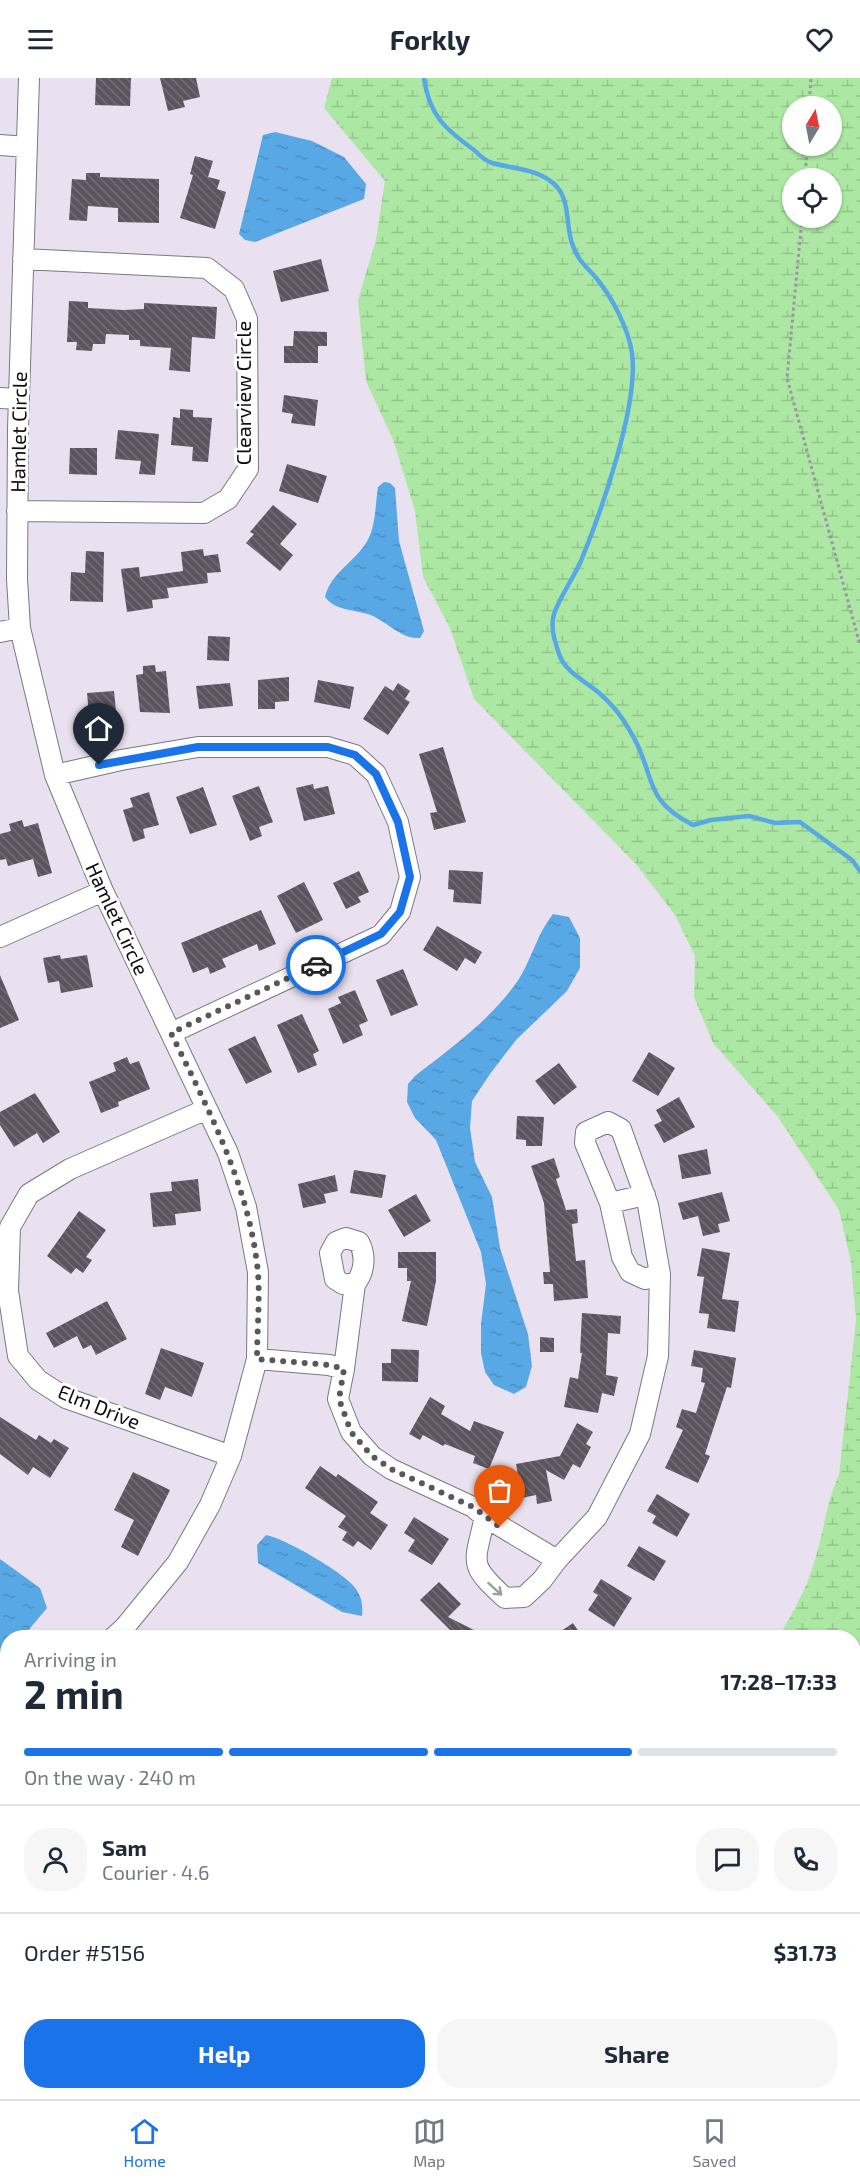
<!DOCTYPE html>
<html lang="en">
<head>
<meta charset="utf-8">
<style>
	:root { --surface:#fff; --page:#f6f6f7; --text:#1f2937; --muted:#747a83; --line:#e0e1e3; --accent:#1a73e8 }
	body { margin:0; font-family:"Exo 2",sans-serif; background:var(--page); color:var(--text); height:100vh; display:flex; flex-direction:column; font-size:22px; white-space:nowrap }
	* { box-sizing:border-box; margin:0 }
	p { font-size:20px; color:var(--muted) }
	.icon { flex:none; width:33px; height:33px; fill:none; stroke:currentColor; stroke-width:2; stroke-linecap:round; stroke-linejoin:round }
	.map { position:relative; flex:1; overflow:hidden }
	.details { position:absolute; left:0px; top:1552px; width:861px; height:470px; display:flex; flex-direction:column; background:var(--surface); border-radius:24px 24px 0 0; box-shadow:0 2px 4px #0004 }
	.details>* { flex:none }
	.needle { width:39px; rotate:10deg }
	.buttons { position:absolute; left:782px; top:18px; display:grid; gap:12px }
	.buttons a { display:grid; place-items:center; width:60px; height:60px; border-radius:50%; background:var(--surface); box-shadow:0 2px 4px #0004; font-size:30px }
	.pin { position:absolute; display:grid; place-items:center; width:51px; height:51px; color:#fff; margin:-62px -26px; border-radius:50% 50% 50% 0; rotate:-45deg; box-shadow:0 0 6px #0007 }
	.pin .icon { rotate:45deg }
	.courier { position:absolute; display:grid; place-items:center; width:60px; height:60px; margin:-30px; border:4px solid #1a73e8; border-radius:50%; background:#fff; color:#222; box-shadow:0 2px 8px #0007 }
	.summary em { font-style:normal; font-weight:700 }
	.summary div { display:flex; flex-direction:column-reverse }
	.summary { display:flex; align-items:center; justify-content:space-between; height:102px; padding:0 24px }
	h1 { font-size:39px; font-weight:700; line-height:45px }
	.bar { display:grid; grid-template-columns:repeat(4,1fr); gap:9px 6px; align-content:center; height:72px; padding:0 24px }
	.bar i { height:8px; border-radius:4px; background:var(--line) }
	.bar .current { background:var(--accent) }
	.bar p { grid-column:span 4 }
	.line { display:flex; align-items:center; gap:15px; padding:0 24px; border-top:2px solid var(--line) }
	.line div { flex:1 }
	.round { display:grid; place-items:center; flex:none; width:63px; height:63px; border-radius:24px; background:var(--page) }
	.primary-button { display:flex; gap:12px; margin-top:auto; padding:12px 24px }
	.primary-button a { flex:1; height:69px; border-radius:24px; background:var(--accent); color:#fff; font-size:24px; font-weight:700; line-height:69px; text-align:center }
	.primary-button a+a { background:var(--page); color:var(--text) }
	header { display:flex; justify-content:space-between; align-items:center; height:78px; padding:0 24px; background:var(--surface); font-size:27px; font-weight:700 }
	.tabs { display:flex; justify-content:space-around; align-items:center; height:84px; border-top:2px solid var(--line); background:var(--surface); font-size:16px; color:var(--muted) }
	.tabs a { display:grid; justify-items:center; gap:3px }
	.tabs .current { color:var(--accent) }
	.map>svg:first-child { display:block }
	.forest { fill:url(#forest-firs) }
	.wetland { fill:url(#wetland-marsh); fill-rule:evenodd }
	.water { fill:url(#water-ripples) }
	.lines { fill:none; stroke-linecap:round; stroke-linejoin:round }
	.stream { stroke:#58a8e5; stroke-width:4.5 }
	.building { fill:url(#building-back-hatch) }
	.minor-casing { stroke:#7e7783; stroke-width:22 }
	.path { stroke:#9c96a1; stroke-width:3; stroke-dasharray:3 3; stroke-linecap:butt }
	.minor { stroke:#fff; stroke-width:20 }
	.oneway { stroke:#9e9d9f }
	.done { stroke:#5a565d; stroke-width:6; stroke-dasharray:0 10.8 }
	.route { stroke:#1a73e8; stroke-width:8 }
	.labels { text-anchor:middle; stroke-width:6; stroke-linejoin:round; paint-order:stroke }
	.street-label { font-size:20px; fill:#0d0b0f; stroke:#fff }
</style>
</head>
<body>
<header><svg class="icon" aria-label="menu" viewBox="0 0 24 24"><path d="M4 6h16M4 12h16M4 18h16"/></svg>Forkly<svg class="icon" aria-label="heart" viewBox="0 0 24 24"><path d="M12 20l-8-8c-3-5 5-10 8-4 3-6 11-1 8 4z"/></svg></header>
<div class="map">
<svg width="860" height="2021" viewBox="0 0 860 2021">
	<defs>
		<pattern id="forest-firs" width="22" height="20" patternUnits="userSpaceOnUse" patternTransform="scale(1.5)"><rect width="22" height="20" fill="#ace8a3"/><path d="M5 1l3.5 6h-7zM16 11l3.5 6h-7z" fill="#93c68b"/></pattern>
		<pattern id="wetland-marsh" width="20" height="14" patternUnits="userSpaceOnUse" patternTransform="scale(1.5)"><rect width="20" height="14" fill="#ace8a3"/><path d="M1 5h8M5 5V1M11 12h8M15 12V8" fill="none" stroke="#93c68b"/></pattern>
		<pattern id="water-ripples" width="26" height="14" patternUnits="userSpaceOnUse" patternTransform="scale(1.5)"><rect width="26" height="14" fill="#58a8e5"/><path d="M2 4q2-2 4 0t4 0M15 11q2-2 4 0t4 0" fill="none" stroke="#4b8fc3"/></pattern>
		<pattern id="building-back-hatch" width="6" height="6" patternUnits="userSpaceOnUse" patternTransform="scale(1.5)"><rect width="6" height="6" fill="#5c5560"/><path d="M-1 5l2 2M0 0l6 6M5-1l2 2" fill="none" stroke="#726d76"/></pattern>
	</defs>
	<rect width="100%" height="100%" fill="#e9e1ef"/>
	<path class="forest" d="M7,1821L8,2014L61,2015L28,2021H0V1822Z
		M407,2014H854L860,2021H373Z"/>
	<path class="wetland" d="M332,0H860V2021H547L549,2014H854V1560H778C792,1536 806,1512 814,1485C824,1455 825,1427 839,1397L856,1242L851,1184L839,1132L778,1039L713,965L694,919L695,878L675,837L636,786L474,621L450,550L423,499L415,433L394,364L366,303L358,222L376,162L385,103L324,30ZM792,28H831V68H792ZM792,100H831V140H792Z"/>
	<path class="water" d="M275,54L312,63L344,79L366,106L364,121L255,164L245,162L239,156L263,57Z
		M384,404L390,405L395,410L399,463L424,553L420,560C401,561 390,546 373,538C357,531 336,534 325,519C330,497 351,486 364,468C376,453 375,428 378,409Z
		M553,836L569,839L580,860V890L567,913L516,962L490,996L472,1023L470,1050L475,1084L492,1119L500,1170L528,1256L532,1288L526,1309L514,1316L494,1307L485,1294L481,1275V1246L486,1206L481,1174L436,1062L415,1040L407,1024L408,1006L415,998C452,969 492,941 519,901C532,880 537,856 553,836Z
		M266,1457C284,1460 347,1496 356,1511C362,1520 363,1528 362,1538L342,1534L258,1485L257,1467Z
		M0,1481L40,1510L47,1530L22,1560H8L7,1572L0,1576Z"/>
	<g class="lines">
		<path class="stream" d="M424,0C429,37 445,51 474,72C479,77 485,83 492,85C511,90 533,91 549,102C573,117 564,147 573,168C578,183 588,190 597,201C613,221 628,250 632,275C639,327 601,434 581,483C573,501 560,518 554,536C550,549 555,564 559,576C565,594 585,603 598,614C611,625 622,638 630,653C657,696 640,720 693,747L711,742L749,738L775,745L800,744L852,782L860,793
			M854,1637L860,1630
			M701,2014L703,2021"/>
	</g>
	<path class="building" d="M96,0H131L130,28L95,27Z
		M160,0H196L200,19L183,23L185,29L168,33Z
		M195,78L213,83L208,99L220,102L217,111L226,114L215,151L180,140L193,97L190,96Z
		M86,95H100V99L159,101V145L118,144V130L88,128L87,143L69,142L72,101L86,102Z
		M321,181L329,213L281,224L273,193Z
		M69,223L88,224V230L123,232L144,231V225L217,229L215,261L192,259L190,294L169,292L171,270L140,268V262H129V257L106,256L105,266H93L92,273L76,272L77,264H67Z
		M294,253L327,254V268H318V285H284V268H293Z
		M284,317L318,322L315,348L291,345L293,336L282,334Z
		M180,331L193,332V339L212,340L208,384L192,383L193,369L171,367L173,339L180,340Z
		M118,352L159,356L155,397L139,396L141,383L115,381Z
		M70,370H97V397L69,396Z
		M287,386L327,398L318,425L279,413Z
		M273,427L297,446L280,466L293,477L280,493L246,465L254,456L250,454Z
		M203,471L204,478L218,476L221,494L207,495L208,505L167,510L169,520L152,522L153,530L127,534L121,491L139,489L140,499L183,493L181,474Z
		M86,473L104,474L103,524L70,523L71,494L85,495Z
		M208,558L230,559L229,583L207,582Z
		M155,587L156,594L166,593L170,635L140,634L136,597L143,596V588Z
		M289,599V623L275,624V631H258V602Z
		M318,602L354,609L350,631L314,624Z
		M230,605L233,628L199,631L196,608Z
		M398,605L410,613L405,621L410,624L388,657L363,641L385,608L393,613Z
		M114,613L117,643L103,644L102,635L89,637L87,615Z
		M443,669L466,744L434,752L430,735L437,734L419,676Z
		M313,706L314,711L328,708L335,736L304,743L296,710Z
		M259,708L273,744L259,749L262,758L250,763L232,718Z
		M203,709L217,747L190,756L176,719Z
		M149,714L159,747L143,751L145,760L133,764L123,732L133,729L130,720Z
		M22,742L24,749L38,745L52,795L38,799L33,781L8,788L6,781L0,782V756L11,753L9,746Z
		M449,792L483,794L481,826L453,824L454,812L448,811Z
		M359,793L369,814L358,819L361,824L346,831L333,805Z
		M304,804L323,842L296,855L277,818Z
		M261,832L276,866L259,873L257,866L222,881L226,889L210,896L208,889L193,895L181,865Z
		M437,848L482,874L475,886L465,880L457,893L423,872Z
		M60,877L61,881L87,877L93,909L61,915L59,903L48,905L43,880Z
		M403,891L418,927L391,938L376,902Z
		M0,897L19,942L0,950Z
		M355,912L368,943L359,947L363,957L343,966L328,931L341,925L338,919Z
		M302,936L319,973L313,976L317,987L298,995L277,947Z
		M255,958L272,994L246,1006L228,971Z
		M649,974L675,990L658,1018L632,1003Z
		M127,979L130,986L139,983L150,1011L118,1024L119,1028L101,1035L89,1004L116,993L113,985Z
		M559,985L577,1009L554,1027L535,1003Z
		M35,1015L60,1054L43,1065L37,1055L14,1069L0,1047V1034Z
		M679,1019L695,1049L664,1065L654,1047L662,1043L656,1032Z
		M517,1038L544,1039L542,1068H526V1062L516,1061Z
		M707,1071L711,1096L682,1101L678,1077Z
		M554,1080L560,1099L556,1101L566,1132L577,1131L578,1145L572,1146L576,1183L585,1182L588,1220L554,1223L553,1206H544L543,1194H550L544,1125L531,1088Z
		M354,1092L386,1097L382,1120L350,1115Z
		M335,1097L338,1113L324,1116L326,1125L303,1130L298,1106Z
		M198,1101L201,1133L175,1136L176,1147L153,1149L150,1115L172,1113L171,1104Z
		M722,1114L730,1143L718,1146L720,1154L703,1158L698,1138L683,1142L678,1125Z
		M416,1116L431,1143L404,1159L388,1132Z
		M79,1133L106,1152L86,1179L92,1182L83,1195L76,1190L71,1196L47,1178Z
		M702,1170L730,1175L722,1221L739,1223L735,1254L707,1250L709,1236L699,1235L704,1199L697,1198Z
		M398,1174H436V1203L427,1248L402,1243L411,1203H407V1190H398Z
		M107,1223L127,1261L96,1277L91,1267L83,1271L77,1258L54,1270L46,1255Z
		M582,1235L621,1238L620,1256L608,1255L606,1297L618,1299L614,1318L602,1315L598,1335L564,1329L570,1299L578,1301L582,1275H580Z
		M540,1259L554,1260V1274H540Z
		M161,1270L204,1285L192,1319L165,1309L160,1322L145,1316Z
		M391,1271L419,1272L418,1304L382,1303V1285H391Z
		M694,1272L736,1280L731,1310L727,1309L705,1376L710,1378L698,1405L665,1390L683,1352L676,1349L682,1331L696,1335L705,1305L701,1304L703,1290L691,1288Z
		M430,1319L445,1328L441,1336L470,1353L474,1343L504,1354L489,1391L473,1385L475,1378L445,1366L443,1368L423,1357L420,1362L409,1356Z
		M0,1339L36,1362L39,1357L51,1365L54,1361L69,1370L50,1400L33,1389L28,1397L0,1376Z
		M577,1345L593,1354L586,1366L591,1369L580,1390L573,1386L564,1402L546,1392L552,1423L537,1426L536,1417L522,1420L516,1386L560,1378Z
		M320,1388L336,1399L338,1396L378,1424L370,1435L388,1447L371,1472L358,1463L353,1469L342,1462L347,1454L338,1449L346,1438L305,1410Z
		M133,1394L170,1412L138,1478L121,1469L134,1442L114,1432Z
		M657,1416L690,1436L677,1459L652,1445L656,1438L647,1433Z
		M414,1439L449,1461L432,1487L408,1473L415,1462L404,1455Z
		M639,1468L666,1483L654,1503L627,1488Z
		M601,1501L632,1520L614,1549L588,1532L598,1517L593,1514Z
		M439,1504L461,1526L448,1539L490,1560H458L420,1522Z
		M573,1545L583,1560H551Z"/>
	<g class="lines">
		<defs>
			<path id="minor" d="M29,0L18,351L17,501L20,550L55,697L103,813L228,1075L246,1129L258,1194L257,1281L231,1378L210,1427L178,1484L124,1550L113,1560
				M0,67L27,69
				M0,320L19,321
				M17,433L204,435L228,421L248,391L247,241L234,211L207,190L23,181
				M0,554L20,550
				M55,697L121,682L198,669H328L355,677L376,696L398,744L410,799L400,834L381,857L171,955
				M0,859L103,813
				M207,1031L70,1091L29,1116L10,1149L8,1213L18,1278L38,1302L66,1320L231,1378
				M610,1125L645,1117
				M346,1160L359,1164C366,1177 365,1194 355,1206H343L335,1201L330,1175L336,1164Z
				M257,1281L329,1287L344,1291L338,1321L351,1354L372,1378L391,1391L473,1429L485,1439L557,1482L597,1439L640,1356L658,1278L660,1196L648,1127L621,1051L608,1044L586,1054L585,1065L610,1125L622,1179L630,1194L645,1201L660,1196
				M344,1291L355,1206
				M485,1439C474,1487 468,1486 505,1520L524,1519L542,1502L557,1482
				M0,1632L8,1628"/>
		</defs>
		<use href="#minor" class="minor-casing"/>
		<path class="path" d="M809,28L811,0
			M805,100L807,68
			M802,140L787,300L860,567"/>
		<use href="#minor" class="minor"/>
	</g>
	<defs><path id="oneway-shaft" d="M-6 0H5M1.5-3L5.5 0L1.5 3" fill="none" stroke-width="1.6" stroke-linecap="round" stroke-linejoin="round" transform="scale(1.5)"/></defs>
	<use class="oneway" href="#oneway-shaft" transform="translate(495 1511) rotate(42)"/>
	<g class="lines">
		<path class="done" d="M316,887L171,955C208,1031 250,1109 258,1195C260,1223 257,1253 257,1281L329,1287L344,1291L339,1321L351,1354L372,1378L391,1391L473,1429L500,1449"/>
		<path class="route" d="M99,687L198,669H328L355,677L376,696L398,744L410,799L400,834L381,856L316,887"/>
	</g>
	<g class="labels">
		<g class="street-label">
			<text transform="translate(244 315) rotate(-90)" y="7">Clearview Circle</text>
			<text transform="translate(19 354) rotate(-89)" y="7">Hamlet Circle</text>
			<text transform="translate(117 841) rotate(65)" y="7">Hamlet Circle</text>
			<text transform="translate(99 1329) rotate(22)" y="7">Elm Drive</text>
		</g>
	</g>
</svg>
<div class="buttons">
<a><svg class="needle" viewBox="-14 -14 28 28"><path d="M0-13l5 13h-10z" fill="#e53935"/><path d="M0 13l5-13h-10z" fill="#747a83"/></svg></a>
<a><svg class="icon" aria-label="locate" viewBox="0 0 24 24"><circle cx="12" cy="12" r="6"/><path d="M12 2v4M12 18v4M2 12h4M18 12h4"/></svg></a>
</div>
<div class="pin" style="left:500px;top:1449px;background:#ea580c"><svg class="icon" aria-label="bag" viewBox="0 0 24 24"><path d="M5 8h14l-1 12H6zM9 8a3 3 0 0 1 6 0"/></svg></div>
<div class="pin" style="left:99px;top:687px;background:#1f2937"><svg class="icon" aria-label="home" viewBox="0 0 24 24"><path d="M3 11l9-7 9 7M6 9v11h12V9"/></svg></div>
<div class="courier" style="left:316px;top:887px"><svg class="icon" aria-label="car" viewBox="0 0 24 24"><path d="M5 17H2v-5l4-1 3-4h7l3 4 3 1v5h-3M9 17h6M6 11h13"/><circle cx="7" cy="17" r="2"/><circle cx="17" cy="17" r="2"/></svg></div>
<section class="details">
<div class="summary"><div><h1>2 min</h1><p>Arriving in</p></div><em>17:28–17:33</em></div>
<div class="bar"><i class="current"></i><i class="current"></i><i class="current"></i><i></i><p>On the way · 240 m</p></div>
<div class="line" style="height:108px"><a class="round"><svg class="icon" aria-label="person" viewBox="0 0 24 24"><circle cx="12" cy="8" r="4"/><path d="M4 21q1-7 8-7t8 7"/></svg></a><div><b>Sam</b><p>Courier · 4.6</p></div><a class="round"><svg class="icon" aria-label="chat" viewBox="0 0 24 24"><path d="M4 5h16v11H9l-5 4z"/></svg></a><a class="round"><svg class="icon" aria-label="phone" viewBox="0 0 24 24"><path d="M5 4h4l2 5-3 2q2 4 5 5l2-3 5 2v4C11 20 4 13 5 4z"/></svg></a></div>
<div class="line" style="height:78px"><div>Order #5156</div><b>$31.73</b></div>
<div class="primary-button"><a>Help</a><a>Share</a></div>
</section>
</div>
<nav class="tabs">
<a class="current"><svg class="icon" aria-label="home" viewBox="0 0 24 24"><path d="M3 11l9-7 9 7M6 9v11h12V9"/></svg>Home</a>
<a><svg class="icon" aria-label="map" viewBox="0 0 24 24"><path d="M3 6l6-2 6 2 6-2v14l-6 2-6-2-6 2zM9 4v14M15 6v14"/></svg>Map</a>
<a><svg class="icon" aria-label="saved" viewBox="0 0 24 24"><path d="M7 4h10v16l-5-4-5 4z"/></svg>Saved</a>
</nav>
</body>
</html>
